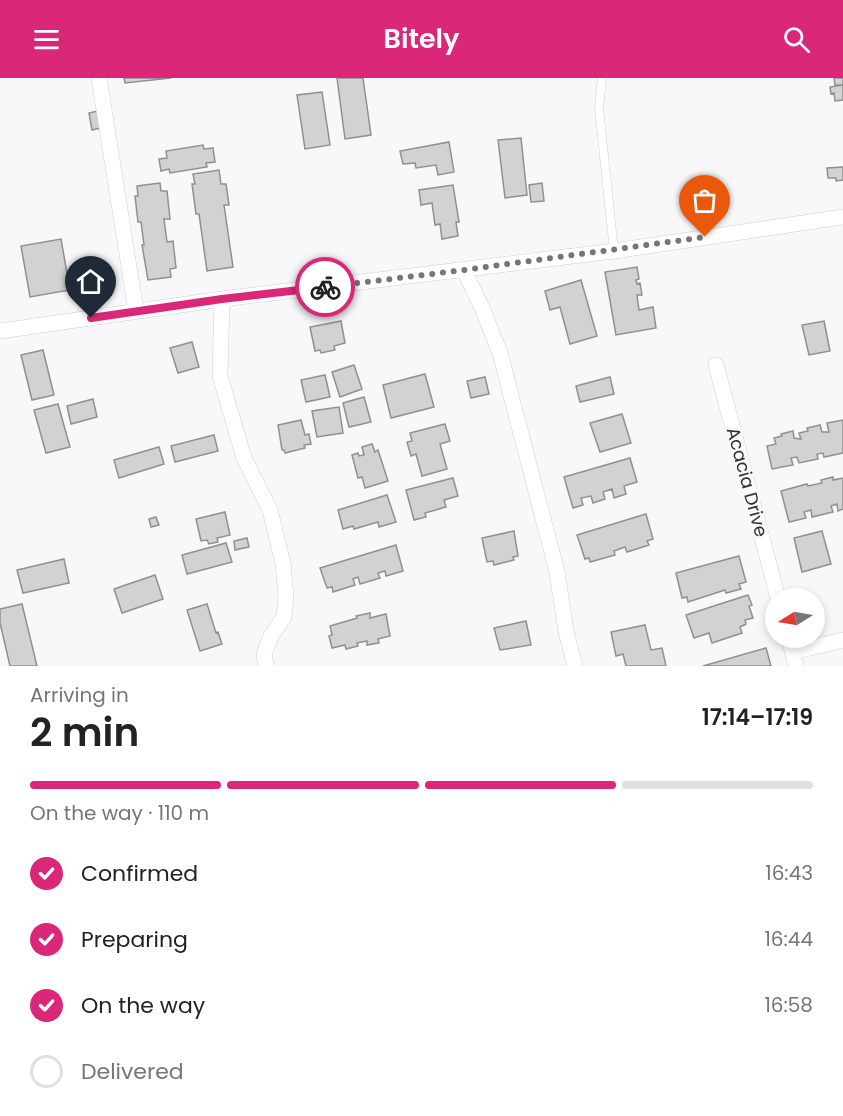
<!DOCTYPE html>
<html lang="en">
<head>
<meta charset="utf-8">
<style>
	:root { --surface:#fff; --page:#f2f2f2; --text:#222; --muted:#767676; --line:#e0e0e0; --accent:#db2777 }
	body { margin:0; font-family:Poppins,sans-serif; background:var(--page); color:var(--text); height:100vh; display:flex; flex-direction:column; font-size:22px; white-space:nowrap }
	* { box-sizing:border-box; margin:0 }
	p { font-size:20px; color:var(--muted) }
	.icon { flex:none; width:33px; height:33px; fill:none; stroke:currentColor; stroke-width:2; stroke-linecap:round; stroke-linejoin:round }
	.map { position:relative; height:588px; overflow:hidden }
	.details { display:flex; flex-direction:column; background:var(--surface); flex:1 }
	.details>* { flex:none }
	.needle { width:39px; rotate:259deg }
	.controls { position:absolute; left:765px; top:510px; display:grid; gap:12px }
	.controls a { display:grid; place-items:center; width:60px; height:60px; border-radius:50%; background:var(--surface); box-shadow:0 3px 9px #0003; font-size:30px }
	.pin { position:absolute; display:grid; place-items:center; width:51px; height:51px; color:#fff; margin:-62px -26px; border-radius:50% 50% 50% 0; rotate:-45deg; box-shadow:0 0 6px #0007 }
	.pin .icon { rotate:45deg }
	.courier { position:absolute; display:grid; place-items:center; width:60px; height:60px; margin:-30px; border:4px solid #db2777; border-radius:50%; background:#fff; color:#222; box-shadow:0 2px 8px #0007 }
	.headline em { font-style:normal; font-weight:600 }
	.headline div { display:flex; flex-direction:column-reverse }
	.headline { display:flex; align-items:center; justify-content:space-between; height:102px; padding:0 30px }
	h1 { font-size:39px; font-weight:600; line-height:45px }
	.bar { display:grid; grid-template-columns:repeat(4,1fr); gap:9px 6px; align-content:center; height:72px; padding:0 30px }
	.bar i { height:8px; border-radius:4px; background:var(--line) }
	.bar .active { background:var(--accent) }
	.bar p { grid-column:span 4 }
	ol { padding:0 30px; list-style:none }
	li { display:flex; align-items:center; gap:18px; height:66px }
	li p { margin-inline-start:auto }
	li .icon { padding:6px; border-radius:50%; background:var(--accent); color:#fff; stroke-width:4 }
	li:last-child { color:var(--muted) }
	li i { width:33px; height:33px; border:3px solid var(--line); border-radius:50% }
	header { display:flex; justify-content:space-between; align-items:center; height:78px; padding:0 30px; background:var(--accent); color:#fff; font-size:27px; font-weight:600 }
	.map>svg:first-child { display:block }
	.building { fill:#d3d1d1; stroke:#91908f; stroke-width:1.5 }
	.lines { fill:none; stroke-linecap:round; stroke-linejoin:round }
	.service-casing { stroke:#d0d0d2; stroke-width:9 }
	.minor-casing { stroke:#d0d0d2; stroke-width:16 }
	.service { stroke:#fff; stroke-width:8 }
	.minor { stroke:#fff; stroke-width:15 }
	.done { stroke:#767677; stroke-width:6; stroke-dasharray:0 10.8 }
	.route { stroke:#db2777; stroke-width:8 }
	.labels { text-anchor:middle; stroke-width:6; stroke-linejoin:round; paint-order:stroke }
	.street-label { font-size:18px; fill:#303031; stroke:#f8f8fa }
</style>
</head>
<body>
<header><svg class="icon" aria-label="menu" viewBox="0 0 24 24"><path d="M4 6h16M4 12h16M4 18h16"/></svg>Bitely<svg class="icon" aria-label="search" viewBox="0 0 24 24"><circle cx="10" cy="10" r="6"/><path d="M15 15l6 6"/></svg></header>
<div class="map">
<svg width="843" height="588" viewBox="0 0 843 588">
	<rect width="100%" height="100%" fill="#f8f8fa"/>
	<path class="building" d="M124,0H171L125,5Z
		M337,0H363L371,57L345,61Z
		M834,0H843V22L835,23L834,15L831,16L830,9L842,7H835Z
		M322,14L330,67L305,71L297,17Z
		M98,33L101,50L92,52L89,35Z
		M521,60L527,117L505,120L498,62Z
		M449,64L454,94L438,97L436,87L416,90L415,85L403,86L400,73Z
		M203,67L204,71L213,70L215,84L206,85L207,89L170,95L169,91L161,93L159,81L167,80L166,73Z
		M843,89V102L836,103V100H828L827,90Z
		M219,92L221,106H226L229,127H224L233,189L207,193L199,136H196L192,106H195L193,96Z
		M160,105L161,113H167L170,141H164L167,164L173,163L176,190L170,191L171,199L148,202L142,167H144L141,144H138L135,118H138L137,108Z
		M542,105L544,123L531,124L529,107Z
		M453,107L459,144H456L458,158L442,161L440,146L435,147L432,125L421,127L419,112Z
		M61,161L70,212L30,219L21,168Z
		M637,189L639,201L636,202L637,206L640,205L642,217H637L639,232L653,229L656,250L616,257L605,194Z
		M581,202L597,258L570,266L560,229L550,232L545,213Z
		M341,243L345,265L334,268L335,272L321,275L320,272L315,273L310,249Z
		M824,243L830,273L809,277L802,247Z
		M192,264L199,289L178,295L170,270Z
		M43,272L54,317L32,322L21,277Z
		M354,287L362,311L340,319L332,294Z
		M425,296L434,329L391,340L383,307Z
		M325,297L330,319L306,324L301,302Z
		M485,299L489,316L471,320L467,303Z
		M610,299L614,316L580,324L576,308Z
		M364,319L371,344L349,349L343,325Z
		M93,321L97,339L71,346L67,328Z
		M58,326L70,369L46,375L34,332Z
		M339,329L343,355L317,359L312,333Z
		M622,336L631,365L600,374L590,345Z
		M301,342L305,357L309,356L311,366L304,367L305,370L285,375L284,372H282L278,347Z
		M843,342V375L824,379L823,375L817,376L818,381L799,385L797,379L791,380L793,387L772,391L767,368L776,366L774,360L782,358L781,356L793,353L794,360L801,361L799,355L808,353L807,350L820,347L822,354H829L827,345Z
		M445,346L450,363L440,366L447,391L422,398L416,376L411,378L407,364L412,363L410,355Z
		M214,357L218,373L175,384L171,368Z
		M372,366L375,374L378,372L388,403L365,410L362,399L358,400L352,377L358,375L359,378L364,377L362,369Z
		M159,369L164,386L119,400L114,382Z
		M630,380L637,404L624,408L626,416L614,420L612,411L603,414L605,421L593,425L591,418L581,420L583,427L573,430L564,399Z
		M833,399V402L843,400V431L838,433L837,426L831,428L833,434L812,439L811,432L804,434L806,440L789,444L781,413L807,406L808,408L822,405L821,402Z
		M453,400L458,418L444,422L446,429L425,435L426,439L414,442L406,412Z
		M387,417L396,444L379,449L378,444L354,451L353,448L343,451L338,432Z
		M225,434L230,457L217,460L218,464L209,466L207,462L201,463L196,441Z
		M646,436L653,461L647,463L649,467L627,474L625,469L614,473L615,477L590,484L589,480L585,481L577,457Z
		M156,439L159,447L151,449L149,441Z
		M514,453L518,478L513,479L514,482L494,487L493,483L487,484L482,460Z
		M822,453L831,486L802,494L794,460Z
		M247,460L249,469L235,472L234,463Z
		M226,465L232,484L187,496L182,477Z
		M396,467L403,493L386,498L385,493L378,495L380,500L360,506L358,499L353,501L355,507L333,514L332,509L327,510L320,490Z
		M739,478L746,504L739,506L741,511L726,515L725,512L688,524L687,519L682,520L676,495Z
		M64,481L69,505L23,515L17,492Z
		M155,497L163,521L122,535L114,511Z
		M748,517L752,527L749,528L753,540L745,542L746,546L740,549L742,555L712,565L709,555L694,560L686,537Z
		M22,526L37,588H10L0,545V531Z
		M207,526L216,555L218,554L222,566L200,573L187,532Z
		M370,535V540L386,536L390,558L378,561L379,565L367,567V563L357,565L358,568L346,571L345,567L332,570L329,558L332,557L330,548L357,540L356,538Z
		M526,543L531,567L500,572L494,550Z
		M645,547L651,572L662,570L666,588H626L623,576L616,578L611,554Z
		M766,570L771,588H703Z"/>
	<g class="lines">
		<defs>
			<path id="service" d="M602,0L599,30L614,173"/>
			<path id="minor" d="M99,0L136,233
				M464,192L482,230L500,275L557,494L566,553L575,588
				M222,221L220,298L244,380L270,432L283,485L286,520L284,539L271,558L264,576L266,588
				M0,253L222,221L614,173L843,139
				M716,287L778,520
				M789,560L796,588
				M793,574L843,562"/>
		</defs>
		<use href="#service" class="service-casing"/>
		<use href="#minor" class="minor-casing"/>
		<use href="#service" class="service"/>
		<use href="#minor" class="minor"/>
	</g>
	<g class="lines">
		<path class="done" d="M325,209L464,192L705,159"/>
		<path class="route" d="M91,240L222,221L325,209"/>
	</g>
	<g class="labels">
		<g class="street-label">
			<text transform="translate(747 404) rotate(75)" y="6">Acacia Drive</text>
		</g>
	</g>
</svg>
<div class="controls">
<a><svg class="needle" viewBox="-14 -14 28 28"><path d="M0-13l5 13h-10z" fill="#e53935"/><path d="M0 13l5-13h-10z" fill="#767676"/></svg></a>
</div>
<div class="pin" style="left:705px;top:159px;background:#ea580c"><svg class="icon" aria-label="bag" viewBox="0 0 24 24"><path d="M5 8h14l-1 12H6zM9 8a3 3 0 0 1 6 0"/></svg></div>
<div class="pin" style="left:91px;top:240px;background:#1f2937"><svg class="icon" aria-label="home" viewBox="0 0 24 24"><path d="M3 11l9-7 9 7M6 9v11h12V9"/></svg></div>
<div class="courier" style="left:325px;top:209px"><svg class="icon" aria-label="bike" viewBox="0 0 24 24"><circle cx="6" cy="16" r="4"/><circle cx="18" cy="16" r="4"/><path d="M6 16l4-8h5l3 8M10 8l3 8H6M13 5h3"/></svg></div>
</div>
<section class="details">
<div class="headline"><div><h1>2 min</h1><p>Arriving in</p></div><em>17:14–17:19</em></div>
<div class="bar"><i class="active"></i><i class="active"></i><i class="active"></i><i></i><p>On the way · 110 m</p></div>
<ol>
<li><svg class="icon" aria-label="check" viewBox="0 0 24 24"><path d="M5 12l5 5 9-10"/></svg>Confirmed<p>16:43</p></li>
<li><svg class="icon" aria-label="check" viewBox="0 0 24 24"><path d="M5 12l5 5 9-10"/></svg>Preparing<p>16:44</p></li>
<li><svg class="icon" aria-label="check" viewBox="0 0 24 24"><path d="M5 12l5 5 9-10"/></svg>On the way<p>16:58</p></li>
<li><i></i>Delivered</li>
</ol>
</section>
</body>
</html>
